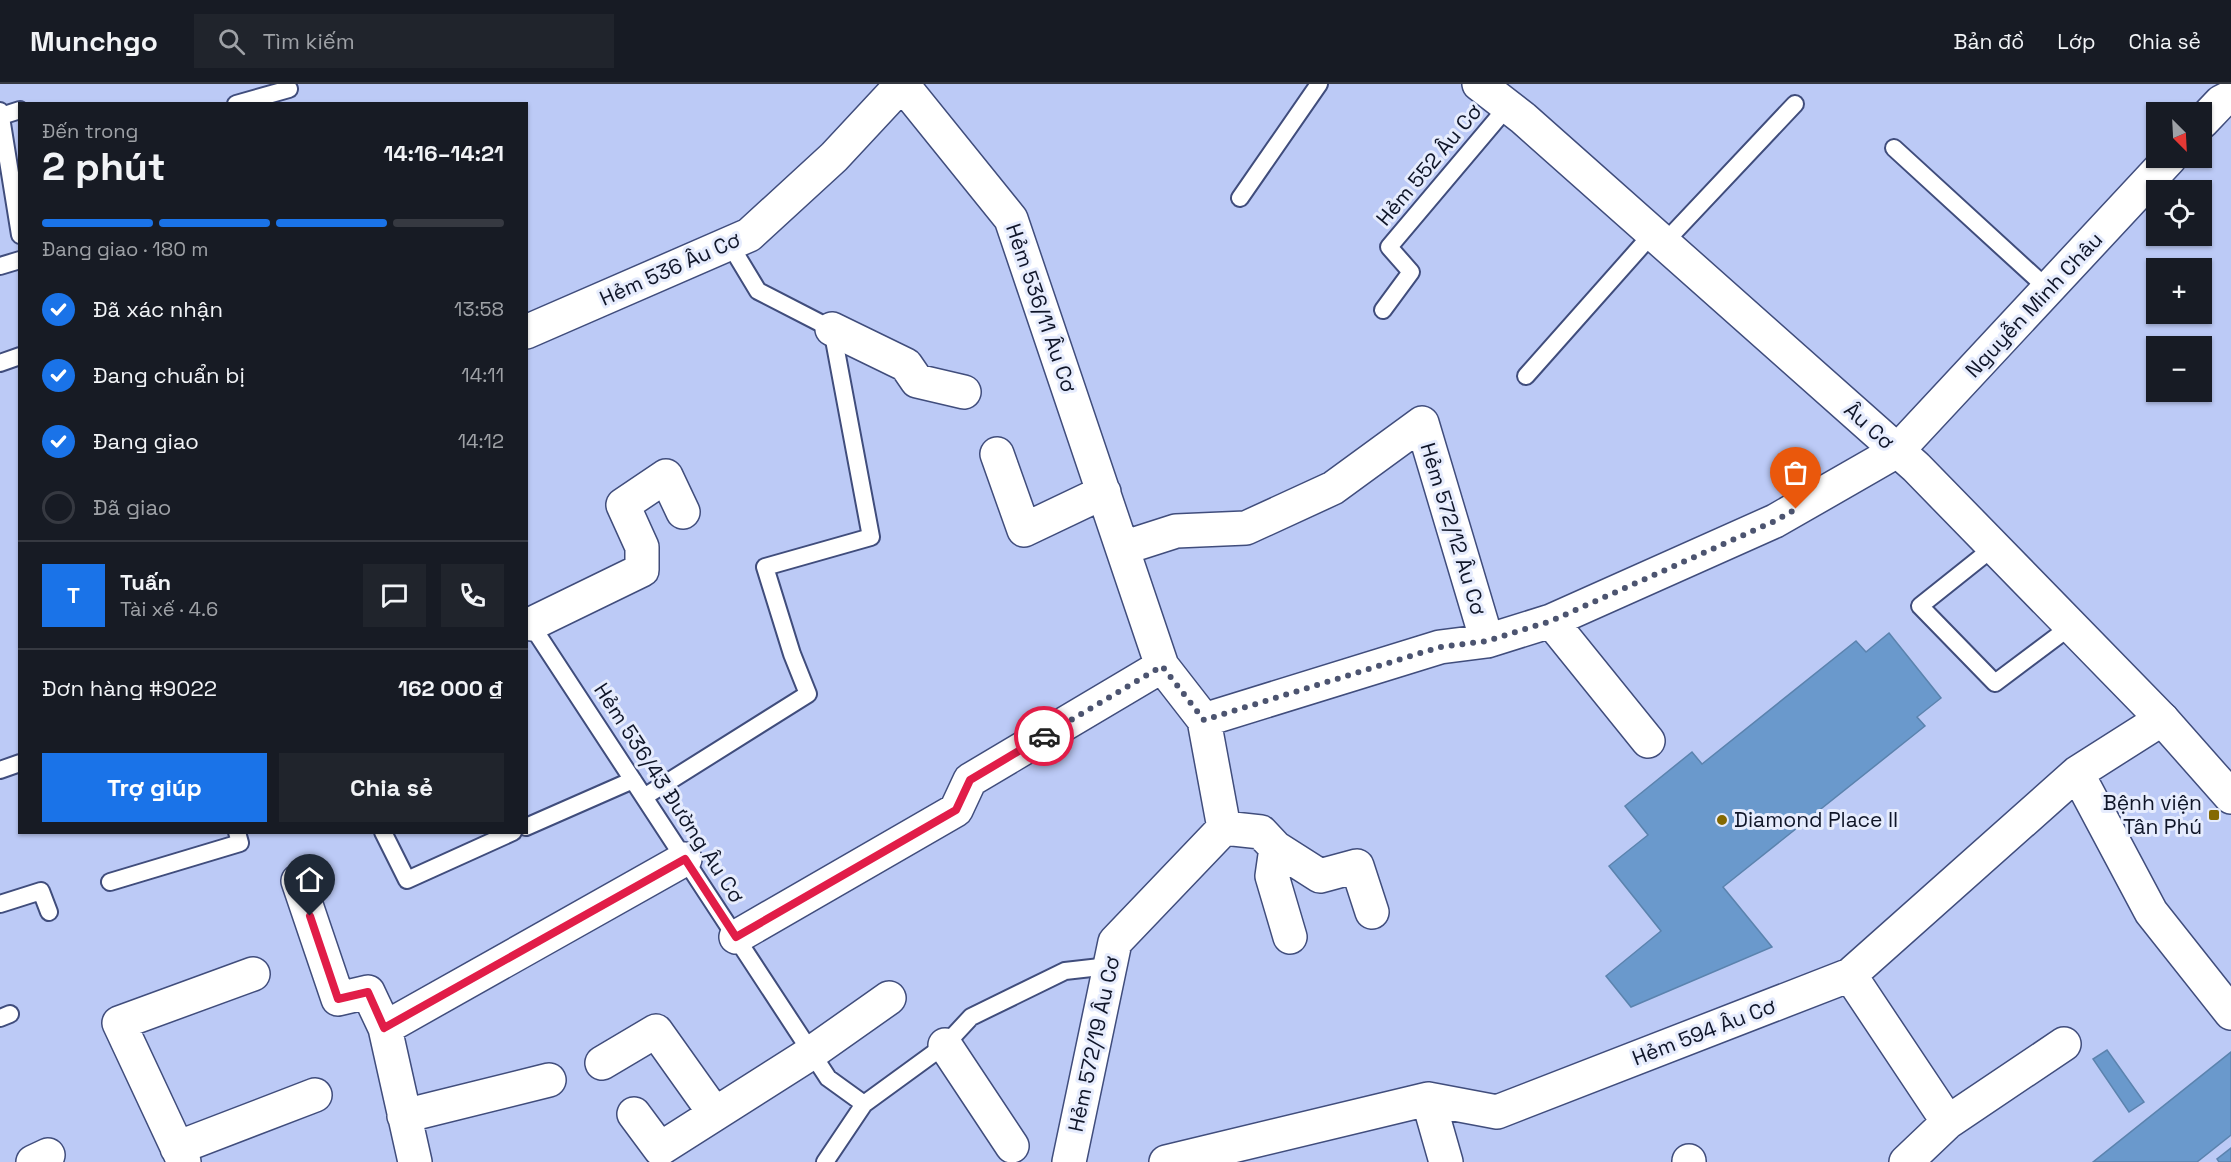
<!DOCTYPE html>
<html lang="vi">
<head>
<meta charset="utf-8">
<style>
	:root { --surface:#171b24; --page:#20242c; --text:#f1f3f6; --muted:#9ea1a6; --line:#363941; --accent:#1a73e8 }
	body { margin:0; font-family:"Space Grotesk",sans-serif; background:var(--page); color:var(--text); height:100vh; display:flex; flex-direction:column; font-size:22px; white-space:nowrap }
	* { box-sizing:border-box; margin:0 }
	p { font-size:20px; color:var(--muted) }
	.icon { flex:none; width:33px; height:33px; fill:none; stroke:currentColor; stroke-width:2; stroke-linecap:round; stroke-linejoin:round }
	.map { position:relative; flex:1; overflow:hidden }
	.details { position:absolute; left:18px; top:18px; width:510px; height:732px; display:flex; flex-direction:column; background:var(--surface); border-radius:0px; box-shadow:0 2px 4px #0004 }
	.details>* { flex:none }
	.needle { width:39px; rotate:156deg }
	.buttons { position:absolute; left:2146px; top:18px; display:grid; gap:12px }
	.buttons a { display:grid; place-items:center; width:66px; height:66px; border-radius:0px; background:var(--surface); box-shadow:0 2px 4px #0004; font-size:30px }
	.pin { position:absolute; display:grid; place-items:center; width:51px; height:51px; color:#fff; margin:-62px -26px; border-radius:50% 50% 50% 0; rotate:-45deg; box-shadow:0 0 6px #0007 }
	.pin .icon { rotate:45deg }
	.courier { position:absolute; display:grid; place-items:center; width:60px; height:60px; margin:-30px; border:4px solid #e11d48; border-radius:50%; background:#fff; color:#222; box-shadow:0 2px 8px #0007 }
	.headline em { font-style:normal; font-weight:700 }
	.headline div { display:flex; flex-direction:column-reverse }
	.headline { display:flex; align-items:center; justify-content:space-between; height:102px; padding:0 24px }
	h1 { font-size:39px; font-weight:700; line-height:45px }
	.bar { display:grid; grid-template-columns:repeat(4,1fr); gap:9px 6px; align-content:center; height:72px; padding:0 24px }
	.bar i { height:8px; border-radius:4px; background:var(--line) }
	.bar .active { background:var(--accent) }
	.bar p { grid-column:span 4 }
	.line { display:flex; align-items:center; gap:15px; padding:0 24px; border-top:2px solid var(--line) }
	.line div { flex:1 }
	.round { display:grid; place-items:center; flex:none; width:63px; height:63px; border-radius:0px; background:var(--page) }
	ol { padding:0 24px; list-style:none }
	li { display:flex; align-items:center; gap:18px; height:66px }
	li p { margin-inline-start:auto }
	li .icon { padding:6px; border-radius:50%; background:var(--accent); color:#fff; stroke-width:4 }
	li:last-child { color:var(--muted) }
	li i { width:33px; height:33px; border:3px solid var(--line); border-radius:50% }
	.button { display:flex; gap:12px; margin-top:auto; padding:12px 24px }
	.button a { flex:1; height:69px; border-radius:0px; background:var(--accent); color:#fff; font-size:24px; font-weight:700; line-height:69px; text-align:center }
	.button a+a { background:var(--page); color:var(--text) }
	header { display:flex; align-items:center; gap:36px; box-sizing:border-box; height:84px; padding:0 30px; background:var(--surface); border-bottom:2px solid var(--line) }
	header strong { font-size:28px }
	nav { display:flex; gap:33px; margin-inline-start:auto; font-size:21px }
	.search { width:420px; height:54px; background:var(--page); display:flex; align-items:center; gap:15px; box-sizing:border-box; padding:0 21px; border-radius:0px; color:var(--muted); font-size:22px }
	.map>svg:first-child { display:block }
	.building { fill:#6a99cc; stroke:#5b83ae; stroke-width:1.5 }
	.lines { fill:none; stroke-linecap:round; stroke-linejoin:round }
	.lane-casing { stroke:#404d7c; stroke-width:20 }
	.street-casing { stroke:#404d7c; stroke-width:36 }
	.secondary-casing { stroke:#404d7c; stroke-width:36 }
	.lane { stroke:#fff; stroke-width:16 }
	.street { stroke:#fff; stroke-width:33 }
	.secondary { stroke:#fff; stroke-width:33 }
	.done { stroke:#4c5470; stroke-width:6; stroke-dasharray:0 10.8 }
	.route { stroke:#e11d48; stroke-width:8 }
	.poi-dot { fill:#846902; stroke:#e6ecfd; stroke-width:2 }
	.labels { text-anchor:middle; stroke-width:6; stroke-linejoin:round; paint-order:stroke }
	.street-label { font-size:21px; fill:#0f1528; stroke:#e6ecfd }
	.poi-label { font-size:21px; fill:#0f1528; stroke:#e6ecfd; text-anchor:end }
</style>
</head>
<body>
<header>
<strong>Munchgo</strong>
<div class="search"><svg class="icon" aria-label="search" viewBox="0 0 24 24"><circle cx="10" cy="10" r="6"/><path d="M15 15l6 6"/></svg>Tìm kiếm</div>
<nav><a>Bản đồ</a><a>Lớp</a><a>Chia sẻ</a></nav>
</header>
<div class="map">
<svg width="2231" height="1078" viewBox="0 0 2231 1078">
	<rect width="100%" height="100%" fill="#bccaf6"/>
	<path class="building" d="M1889,549L1941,614L1917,633L1925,642L1723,803L1772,863L1631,923L1606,892L1661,847L1609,782L1648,751L1625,722L1692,668L1702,680L1856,557L1866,568Z
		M2107,966L2144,1018L2129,1028L2093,975Z
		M2231,968V1051L2197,1078H2093Z
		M2231,1064V1078H2219L2217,1075Z"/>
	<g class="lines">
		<defs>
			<path id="lane" d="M236,20L289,5
				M0,27L20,151
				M1,32L20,26
				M1894,64L2049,206
				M1240,114L1319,0
				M1664,159L1795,20
				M0,182L20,176
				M1383,226L1411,188L1389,163L1508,22
				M0,279L20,272
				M1526,292L1653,149
				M1994,463L1920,522L1995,599L2071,542
				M528,536L828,994L864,1020L825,1078
				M0,686L20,679
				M644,713L808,610L792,570L765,483L871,453L832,245L758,207L729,159
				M526,743L633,696
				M383,748L407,796L513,748
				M110,798L240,759L237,748
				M0,820L41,807L49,828
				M0,934L10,930
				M864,1020L945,961L971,933L1065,887L1109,882"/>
			<path id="street" d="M902,0L1011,135L1162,582
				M2202,38L2221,18L2231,13
				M832,245L906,281L917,297L964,308
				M526,248L749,151L834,73L902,0
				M997,370L1024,446L1104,408
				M1123,464L1176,447L1246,444L1333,404L1422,339L1487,557
				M1551,537L1648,657
				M531,540L642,486V463L623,421L666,392L683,428
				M2077,689L2151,828L2231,929
				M1224,744L1261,748L1276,764L1320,792L1357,782L1372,828
				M1276,764L1272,792L1290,853
				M298,797L338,915L368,908L385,944
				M736,853L956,726L970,696L1162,582L1204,636L1440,563L1487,557L1551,537L1775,437L1897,367L2170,74
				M1850,891L1948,1038L2064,960
				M945,961L1012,1062
				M602,979L656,947L715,1030L811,969L889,914
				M1428,1015L1446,1078
				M634,1030L660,1065L715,1030
				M404,1032L549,996
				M177,1064L315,1011
				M1689,1077V1078
				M33,1078L48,1071
				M184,1078L119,939L253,890
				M415,1078L385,944L685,775
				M1069,1078L1115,858L1224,744L1204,636
				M1166,1078L1428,1015L1497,1028L1850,891L2077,689L2162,635
				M1906,1078L1948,1038"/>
			<path id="secondary" d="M1479,0L1523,34L1916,383L2162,635L2231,713"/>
		</defs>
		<use href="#lane" class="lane-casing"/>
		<use href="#street" class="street-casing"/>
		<use href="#secondary" class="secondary-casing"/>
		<use href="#lane" class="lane"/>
		<use href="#street" class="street"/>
		<use href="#secondary" class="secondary"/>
	</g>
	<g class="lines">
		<path class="done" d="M1044,652L1162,582L1204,636L1440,563L1487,557L1551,537L1775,437L1796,425"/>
		<path class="route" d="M310,832L338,915L368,908L384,944L685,775L736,853L956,726L970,696L1044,652"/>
	</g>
	<g class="poi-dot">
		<rect x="2208" y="725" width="12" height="12" rx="3"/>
		<circle cx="1722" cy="736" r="6"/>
	</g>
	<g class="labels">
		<g class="street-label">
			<text transform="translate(1429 81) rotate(-50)" y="7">Hẻm 552 Âu Cơ</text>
			<text transform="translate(670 185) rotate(-24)" y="7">Hẻm 536 Âu Cơ</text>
			<text transform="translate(2034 221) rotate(-47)" y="7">Nguyễn Minh Châu</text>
			<text transform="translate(1041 224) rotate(71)" y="7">Hẻm 536/11 Âu Cơ</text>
			<text transform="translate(1869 342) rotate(42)" y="7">Âu Cơ</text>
			<text transform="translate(1453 445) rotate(73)" y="7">Hẻm 572/12 Âu Cơ</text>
			<text transform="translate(669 709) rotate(57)" y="7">Hẻm 536/43 Đường Âu Cơ</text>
			<text transform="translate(1704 948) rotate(-21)" y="7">Hẻm 594 Âu Cơ</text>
			<text transform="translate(1094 960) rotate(-78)" y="7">Hẻm 572/19 Âu Cơ</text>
		</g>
		<g class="poi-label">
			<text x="2202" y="726">Bệnh viện<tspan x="2202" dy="24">Tân Phú</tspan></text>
			<text x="1734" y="743" text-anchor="start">Diamond Place II</text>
		</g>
	</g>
</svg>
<div class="buttons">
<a><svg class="needle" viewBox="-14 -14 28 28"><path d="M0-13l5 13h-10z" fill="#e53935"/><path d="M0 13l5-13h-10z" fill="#9ea1a6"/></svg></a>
<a><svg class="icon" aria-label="locate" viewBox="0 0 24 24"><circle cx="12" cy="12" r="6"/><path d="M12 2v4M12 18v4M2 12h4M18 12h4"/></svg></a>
<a>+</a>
<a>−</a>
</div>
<div class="pin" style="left:1796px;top:425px;background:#ea580c"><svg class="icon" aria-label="bag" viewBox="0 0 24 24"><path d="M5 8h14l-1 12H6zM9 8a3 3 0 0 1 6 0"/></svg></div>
<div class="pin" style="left:310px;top:832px;background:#1f2937"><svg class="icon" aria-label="home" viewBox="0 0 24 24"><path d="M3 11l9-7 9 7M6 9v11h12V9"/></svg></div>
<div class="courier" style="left:1044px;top:652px"><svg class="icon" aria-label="car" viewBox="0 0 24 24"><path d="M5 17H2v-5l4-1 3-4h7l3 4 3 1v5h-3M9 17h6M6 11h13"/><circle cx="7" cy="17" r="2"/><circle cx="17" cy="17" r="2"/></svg></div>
<section class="details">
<div class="headline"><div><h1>2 phút</h1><p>Đến trong</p></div><em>14:16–14:21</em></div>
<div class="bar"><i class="active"></i><i class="active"></i><i class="active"></i><i></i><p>Đang giao · 180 m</p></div>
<ol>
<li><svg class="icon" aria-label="check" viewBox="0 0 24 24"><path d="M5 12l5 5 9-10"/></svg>Đã xác nhận<p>13:58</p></li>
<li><svg class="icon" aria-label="check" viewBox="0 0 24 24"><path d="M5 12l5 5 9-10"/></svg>Đang chuẩn bị<p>14:11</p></li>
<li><svg class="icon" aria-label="check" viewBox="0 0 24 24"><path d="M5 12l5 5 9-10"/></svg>Đang giao<p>14:12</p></li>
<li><i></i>Đã giao</li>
</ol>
<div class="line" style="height:108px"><b class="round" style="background:var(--accent);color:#fff">T</b><div><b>Tuấn</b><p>Tài xế · 4.6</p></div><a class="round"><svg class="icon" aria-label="chat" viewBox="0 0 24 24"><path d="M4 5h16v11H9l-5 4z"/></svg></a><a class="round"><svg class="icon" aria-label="phone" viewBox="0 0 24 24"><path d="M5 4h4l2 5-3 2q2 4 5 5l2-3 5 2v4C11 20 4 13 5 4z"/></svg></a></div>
<div class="line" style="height:78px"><div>Đơn hàng #9022</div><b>162 000 ₫</b></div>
<div class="button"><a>Trợ giúp</a><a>Chia sẻ</a></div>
</section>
</div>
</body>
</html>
